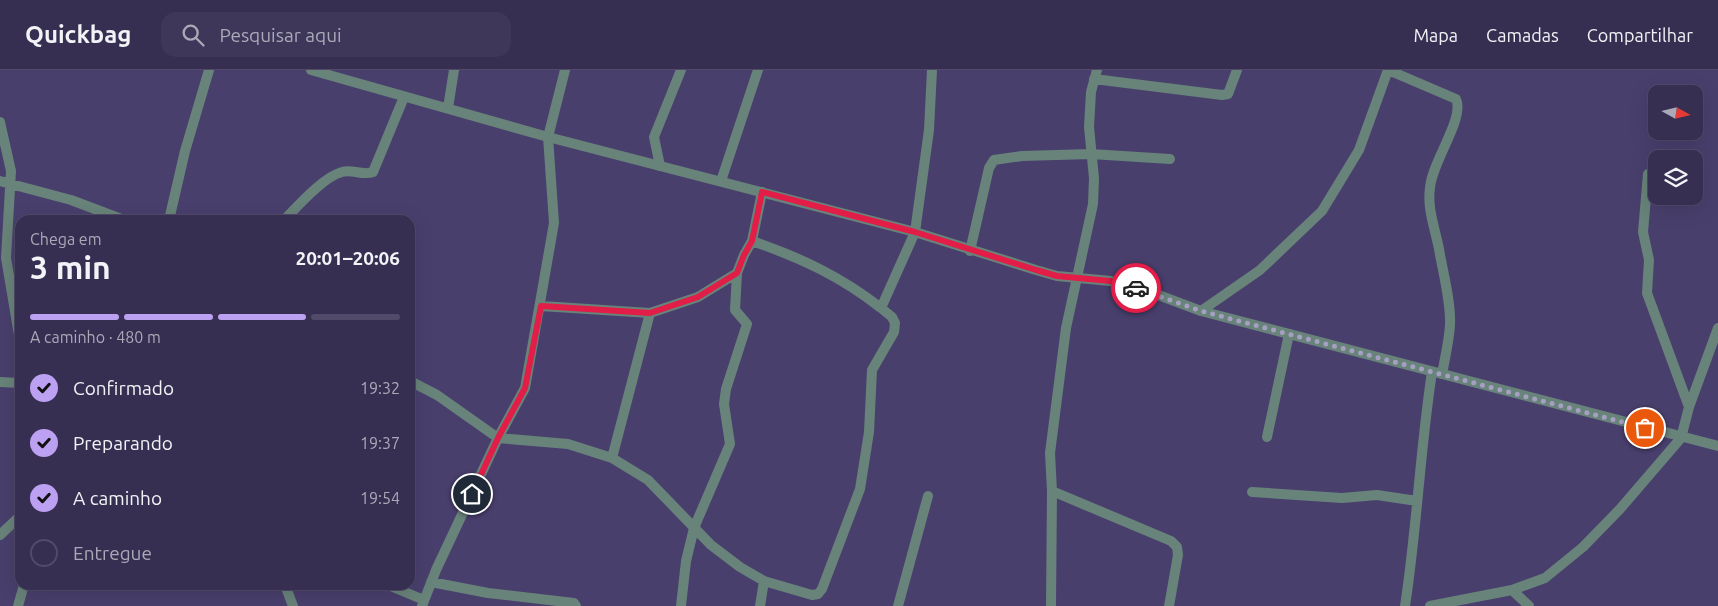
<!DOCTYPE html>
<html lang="pt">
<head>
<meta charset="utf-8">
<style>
	:root { --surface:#372f52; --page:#3e3759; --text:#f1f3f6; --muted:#aaa9b8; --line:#514a69; --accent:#bca0f2 }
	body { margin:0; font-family:Ubuntu,sans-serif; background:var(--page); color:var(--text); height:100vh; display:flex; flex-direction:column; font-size:19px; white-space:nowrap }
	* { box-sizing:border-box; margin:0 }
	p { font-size:16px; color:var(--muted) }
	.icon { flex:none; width:28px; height:28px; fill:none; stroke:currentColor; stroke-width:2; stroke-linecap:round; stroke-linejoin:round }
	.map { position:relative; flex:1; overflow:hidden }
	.sheet { position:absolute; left:15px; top:145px; width:400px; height:375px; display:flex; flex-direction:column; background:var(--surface); border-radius:15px; box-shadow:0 5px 20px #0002,0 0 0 1px var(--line) }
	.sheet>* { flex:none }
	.needle { width:32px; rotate:98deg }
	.controls { position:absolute; left:1648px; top:15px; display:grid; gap:10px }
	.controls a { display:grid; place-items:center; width:55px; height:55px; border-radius:10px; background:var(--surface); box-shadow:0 5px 20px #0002,0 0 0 1px var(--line); font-size:25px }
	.pin { position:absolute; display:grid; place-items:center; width:42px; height:42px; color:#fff; margin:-21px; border:2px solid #fff; border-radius:50%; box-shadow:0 1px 5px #0007 }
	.courier { position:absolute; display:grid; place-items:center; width:50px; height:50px; margin:-25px; border:4px solid #e11d48; border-radius:50%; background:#fff; color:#222; box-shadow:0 1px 6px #0007 }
	.summary em { font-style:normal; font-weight:700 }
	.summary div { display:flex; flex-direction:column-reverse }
	.summary { display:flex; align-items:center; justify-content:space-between; height:85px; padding:0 15px }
	h1 { font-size:32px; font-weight:700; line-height:38px }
	.bar { display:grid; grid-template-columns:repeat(4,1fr); gap:8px 5px; align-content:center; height:60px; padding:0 15px }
	.bar i { height:6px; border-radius:4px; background:var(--line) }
	.bar .on { background:var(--accent) }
	.bar p { grid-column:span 4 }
	ol { padding:0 15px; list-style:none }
	li { display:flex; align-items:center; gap:15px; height:55px }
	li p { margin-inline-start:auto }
	li .icon { padding:5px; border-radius:50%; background:var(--accent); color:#111; stroke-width:4 }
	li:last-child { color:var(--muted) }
	li i { width:28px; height:28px; border:2px solid var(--line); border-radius:50% }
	header { display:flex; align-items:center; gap:30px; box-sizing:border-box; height:70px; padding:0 25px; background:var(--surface); border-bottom:1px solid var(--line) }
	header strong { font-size:24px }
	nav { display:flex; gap:28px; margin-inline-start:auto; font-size:18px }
	.search { width:350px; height:45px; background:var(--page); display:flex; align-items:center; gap:12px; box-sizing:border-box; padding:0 18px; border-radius:15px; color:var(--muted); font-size:19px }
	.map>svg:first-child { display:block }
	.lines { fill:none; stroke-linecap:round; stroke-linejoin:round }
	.minor { stroke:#68837a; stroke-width:10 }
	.tertiary { stroke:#68837a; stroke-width:10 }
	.done { stroke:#a59fc2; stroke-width:5; stroke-dasharray:0 9 }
	.route { stroke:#e11d48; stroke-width:6 }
</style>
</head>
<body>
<header>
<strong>Quickbag</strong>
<div class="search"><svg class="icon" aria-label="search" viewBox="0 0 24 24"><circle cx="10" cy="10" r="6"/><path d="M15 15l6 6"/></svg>Pesquisar aqui</div>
<nav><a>Mapa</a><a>Camadas</a><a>Compartilhar</a></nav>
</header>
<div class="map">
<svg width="1718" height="536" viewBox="0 0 1718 536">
	<rect width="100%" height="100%" fill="#493f6d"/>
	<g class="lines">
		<path class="minor" d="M1388,0L1456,29C1465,49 1432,91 1430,118C1427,139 1435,158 1439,179C1443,203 1451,231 1450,255C1449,271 1445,288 1442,304
			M1094,9L1222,25L1228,24L1237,0
			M448,38L454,0
			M0,52L11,101L6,188L20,271
			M660,96L654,67L681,0
			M1648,104L1643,162L1649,190L1647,223L1689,337
			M0,111L71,130L124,150
			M721,111L758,0
			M169,150L185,81L209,0
			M284,150C298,136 323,107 342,102C353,99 363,106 373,102L404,27
			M752,171C801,188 840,206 881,238
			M970,181L989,98L994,90L1022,86L1091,84L1170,89
			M541,236L650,243L698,227L737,203
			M1201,241L1260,200L1322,141L1359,80L1388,0
			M410,311L437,325L498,368L568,374L612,388L648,410L711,475L740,497L764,511L812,525L818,524L822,519L860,419L869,362L872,300L894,262L895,253L892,247L881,238L915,162L929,60L932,0
			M0,312L20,313
			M1267,367L1289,264
			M612,388L650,243
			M1052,421L1171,471L1177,477L1178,485L1169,536
			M1252,422L1342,428L1377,425L1417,431
			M0,465L20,446
			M431,512L488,523L574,533L576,536
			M285,515L293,536
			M388,515L424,530
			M1512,520L1529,536
			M18,536L24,515
			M422,536L436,500L498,368L525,318L554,153L548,67L565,0
			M681,536L686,491L694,458L730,374L724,334L726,319L747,254L735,240L737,203L744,185L752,171L762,122
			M760,536L764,511
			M898,536L928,426
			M1051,536L1052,421L1050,383L1066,258L1093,134L1094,108L1089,57L1091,22L1097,0
			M1405,536C1417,458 1420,380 1432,302
			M1430,536L1512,520L1545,508L1583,477L1620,439L1681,368L1689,337L1718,258"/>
		<path class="tertiary" d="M311,0L548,67L915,162L1036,200L1057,206L1111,211L1145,220L1201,241L1718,376"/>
	</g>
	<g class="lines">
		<path class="done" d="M1136,218L1201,241L1645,358"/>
		<path class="route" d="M472,424L498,368L525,318L541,236L650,243L698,227L737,203L744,185L752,171L762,122L915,162L1036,200L1057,206L1110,211L1136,218"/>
	</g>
</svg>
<div class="controls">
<a><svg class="needle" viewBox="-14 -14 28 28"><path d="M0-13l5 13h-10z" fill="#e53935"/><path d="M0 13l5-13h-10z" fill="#aaa9b8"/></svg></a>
<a><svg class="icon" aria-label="layers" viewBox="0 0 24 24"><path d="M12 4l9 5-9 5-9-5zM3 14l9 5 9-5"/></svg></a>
</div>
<div class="pin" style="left:1645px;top:358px;background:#ea580c"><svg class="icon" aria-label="bag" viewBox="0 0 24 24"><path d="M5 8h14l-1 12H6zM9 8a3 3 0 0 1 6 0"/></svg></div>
<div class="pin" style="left:472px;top:424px;background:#1f2937"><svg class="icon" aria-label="home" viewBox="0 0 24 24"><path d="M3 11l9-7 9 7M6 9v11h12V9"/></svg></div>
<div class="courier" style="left:1136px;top:218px"><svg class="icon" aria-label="car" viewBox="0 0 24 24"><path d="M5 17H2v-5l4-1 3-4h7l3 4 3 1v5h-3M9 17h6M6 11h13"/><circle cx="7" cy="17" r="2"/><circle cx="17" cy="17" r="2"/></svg></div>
<section class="sheet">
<div class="summary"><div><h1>3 min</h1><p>Chega em</p></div><em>20:01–20:06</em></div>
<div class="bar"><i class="on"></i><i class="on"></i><i class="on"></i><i></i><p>A caminho · 480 m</p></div>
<ol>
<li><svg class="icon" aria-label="check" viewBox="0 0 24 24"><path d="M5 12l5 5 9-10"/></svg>Confirmado<p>19:32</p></li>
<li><svg class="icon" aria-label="check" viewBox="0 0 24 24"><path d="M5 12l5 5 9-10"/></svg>Preparando<p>19:37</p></li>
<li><svg class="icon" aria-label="check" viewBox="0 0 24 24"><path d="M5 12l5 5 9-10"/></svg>A caminho<p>19:54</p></li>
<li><i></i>Entregue</li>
</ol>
</section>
</div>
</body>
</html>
